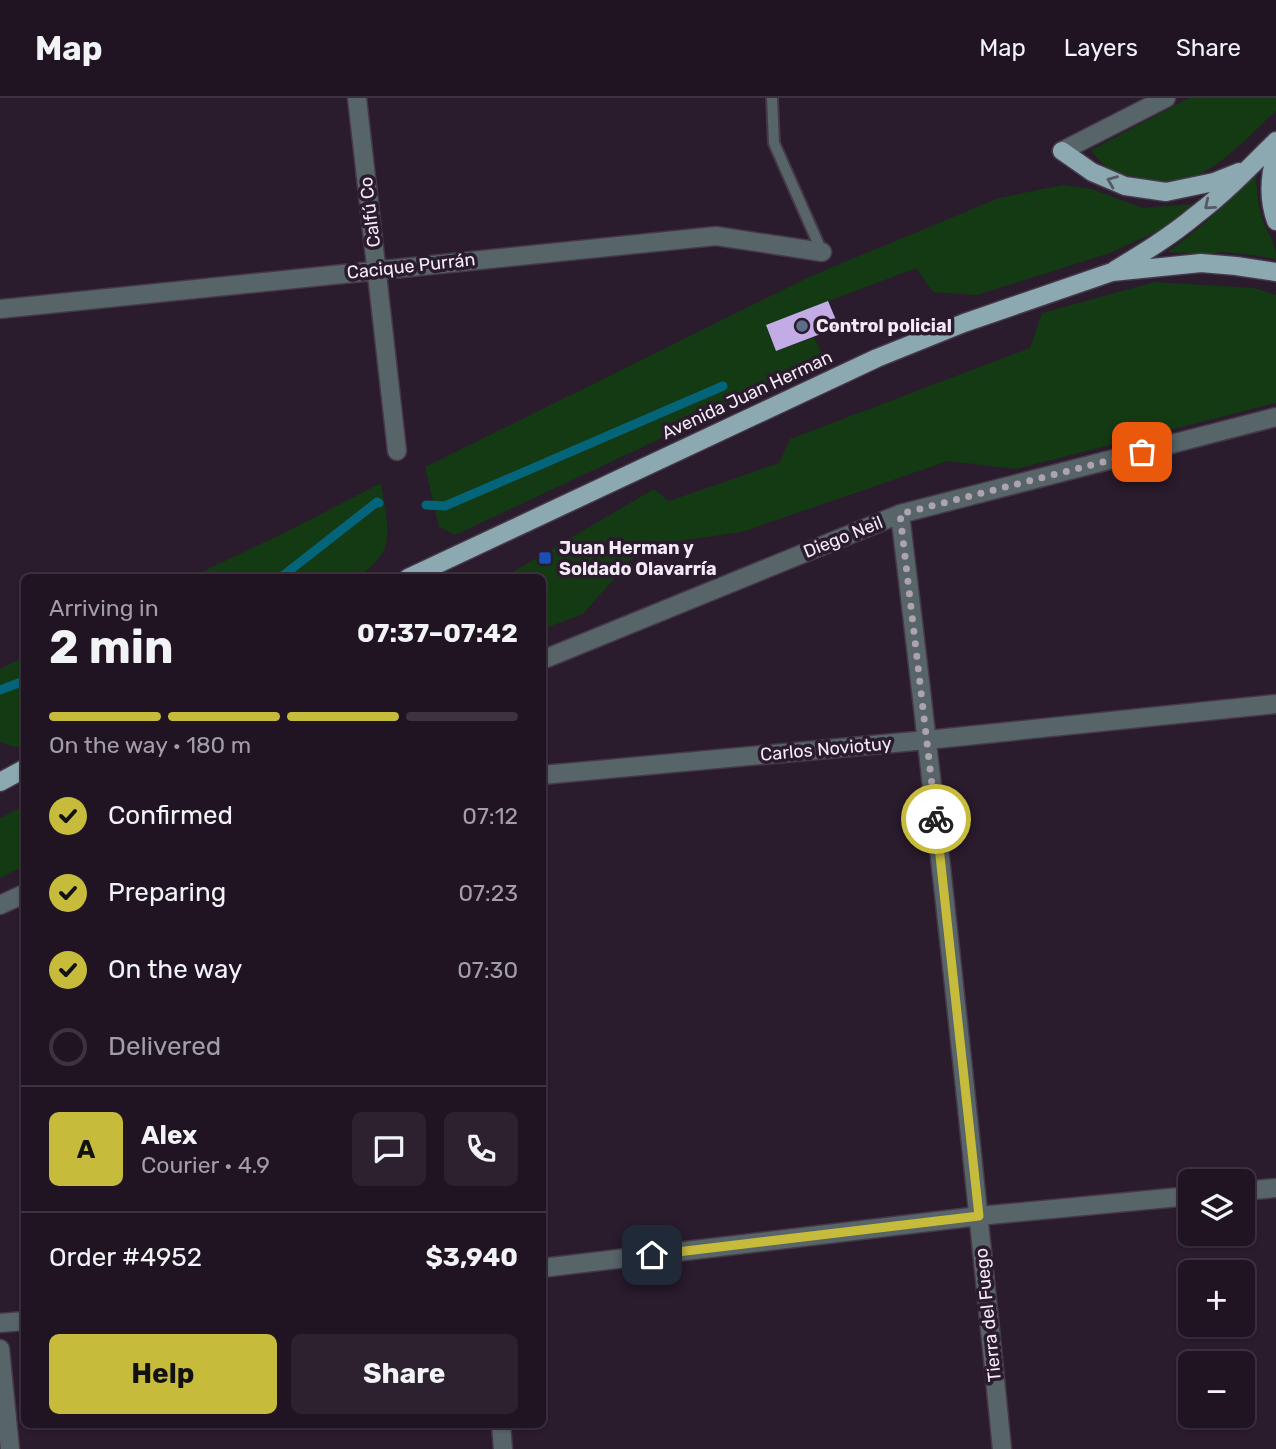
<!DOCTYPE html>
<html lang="en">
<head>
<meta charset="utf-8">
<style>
	:root { --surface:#201422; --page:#2d212f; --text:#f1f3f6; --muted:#a29ea5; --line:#3d3340; --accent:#c7bb3c }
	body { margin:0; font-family:Rubik,sans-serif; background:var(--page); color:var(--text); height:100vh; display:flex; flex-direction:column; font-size:26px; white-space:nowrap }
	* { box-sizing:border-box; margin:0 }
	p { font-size:23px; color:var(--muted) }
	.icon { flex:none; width:38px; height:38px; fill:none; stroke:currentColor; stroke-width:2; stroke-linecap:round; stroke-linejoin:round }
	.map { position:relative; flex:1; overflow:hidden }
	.side { position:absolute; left:21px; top:476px; width:525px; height:854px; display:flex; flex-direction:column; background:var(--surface); border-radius:10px; box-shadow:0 2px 5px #0004,0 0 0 2px var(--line) }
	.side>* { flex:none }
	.tools { position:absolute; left:1178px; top:1071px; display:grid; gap:14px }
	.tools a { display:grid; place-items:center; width:77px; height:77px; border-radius:10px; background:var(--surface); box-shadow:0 2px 5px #0004,0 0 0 2px var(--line); font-size:35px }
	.pin { position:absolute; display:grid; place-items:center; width:60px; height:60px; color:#fff; margin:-30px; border-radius:14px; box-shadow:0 4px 10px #0006 }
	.courier { position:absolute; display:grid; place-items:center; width:70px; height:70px; margin:-35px; border:5px solid #c7bb3c; border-radius:50%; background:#fff; color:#222; box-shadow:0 2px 9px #0007 }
	.head em { font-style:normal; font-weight:700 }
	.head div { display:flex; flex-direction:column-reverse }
	.head { display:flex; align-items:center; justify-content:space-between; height:119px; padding:0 28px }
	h1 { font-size:46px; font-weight:700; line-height:52px }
	.bar { display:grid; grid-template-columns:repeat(4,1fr); gap:10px 7px; align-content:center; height:84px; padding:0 28px }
	.bar i { height:9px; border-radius:5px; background:var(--line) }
	.bar .active { background:var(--accent) }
	.bar p { grid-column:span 4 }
	.line { display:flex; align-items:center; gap:18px; padding:0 28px; border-top:2px solid var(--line) }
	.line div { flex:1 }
	.round { display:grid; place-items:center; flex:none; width:74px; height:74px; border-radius:10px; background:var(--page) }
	ol { padding:0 28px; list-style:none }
	li { display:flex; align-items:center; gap:21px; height:77px }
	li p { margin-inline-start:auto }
	li .icon { padding:7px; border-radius:50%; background:var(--accent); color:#111; stroke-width:4 }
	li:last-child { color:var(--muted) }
	li i { width:38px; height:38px; border:4px solid var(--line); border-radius:50% }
	.primary-button { display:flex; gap:14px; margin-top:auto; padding:14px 28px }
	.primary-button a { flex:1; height:80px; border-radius:10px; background:var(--accent); color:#111; font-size:28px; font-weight:700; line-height:80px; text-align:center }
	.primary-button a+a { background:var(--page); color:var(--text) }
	header { display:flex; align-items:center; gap:42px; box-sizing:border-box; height:98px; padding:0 35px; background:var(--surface); border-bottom:2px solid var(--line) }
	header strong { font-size:33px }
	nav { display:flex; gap:38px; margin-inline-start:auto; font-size:24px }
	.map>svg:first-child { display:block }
	.green { fill:#143a14 }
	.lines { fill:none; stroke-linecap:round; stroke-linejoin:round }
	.stream { stroke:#04657a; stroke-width:9 }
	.building { fill:#c3ace6 }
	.lane-casing { stroke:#463849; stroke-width:14 }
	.street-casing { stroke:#463849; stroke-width:21 }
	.primary-casing { stroke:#463849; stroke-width:21 }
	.lane { stroke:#576468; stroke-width:10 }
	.street { stroke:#576468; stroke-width:18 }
	.primary { stroke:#8ca8b0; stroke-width:18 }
	.oneway { stroke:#565a68 }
	.done { stroke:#ada2b0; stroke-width:7; stroke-dasharray:0 12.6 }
	.route { stroke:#c7bb3c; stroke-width:9 }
	.service-dot { fill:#5c6f8a; stroke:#2a1b2d; stroke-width:2.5 }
	.transit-dot { fill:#1a4fb4; stroke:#2a1b2d; stroke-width:2.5 }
	.labels { text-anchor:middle; stroke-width:7; stroke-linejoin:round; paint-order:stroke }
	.street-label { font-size:18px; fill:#f4eaf7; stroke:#2a1b2d }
	.poi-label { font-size:18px; font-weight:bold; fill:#f4eaf7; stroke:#2a1b2d; text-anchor:start }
</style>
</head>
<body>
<header>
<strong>Map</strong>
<nav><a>Map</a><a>Layers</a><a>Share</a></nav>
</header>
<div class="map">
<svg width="1276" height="1351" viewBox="0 0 1276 1351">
	<rect width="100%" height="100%" fill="#2a1b2d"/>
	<path class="green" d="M1189,0H1276V13C1252,35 1217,74 1185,82C1169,86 1152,83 1136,79C1113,75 1105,71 1091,52Z
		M1256,75C1257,93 1258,109 1264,125C1270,140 1276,145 1276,161L1253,157L1224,154L1204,156L1167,154C1202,130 1226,106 1256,75Z
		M1063,87L1092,91L1142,110L1195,106L1158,133L1110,155L977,197L933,194L916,170L766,227L776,253L814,239L826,263L455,437L439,429L425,369L811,178L999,100Z
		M1155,184L1254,190L1276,197V305L1016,371L948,363L742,434L643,448L583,516L543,531L542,480L504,479L654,391L669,403L779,365L790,341L1030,250L1042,215Z
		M381,385C387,427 400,456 355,479H191L288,433Z
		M24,559V648L15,649L0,644V571Z
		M24,708V768L0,780V720Z"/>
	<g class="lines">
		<path class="stream" d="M426,407L445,408L723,288
			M280,480L377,404L379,405
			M0,592L24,583"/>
	</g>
	<path class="building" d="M828,203L839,229L776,253L766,227Z"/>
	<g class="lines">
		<defs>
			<path id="lane" d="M772,0L774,45L822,154"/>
			<path id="street" d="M357,0L397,353
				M1062,53L1166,0
				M0,211L716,138L822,154
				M900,416C938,727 971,1039 1002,1351
				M542,562L900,416L1276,319
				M542,677L927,642L1276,606
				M0,807L24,796
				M1242,1093L1276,1090
				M542,1170L979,1118L1190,1098
				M0,1225L24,1223
				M0,1251L10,1351
				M501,1326L503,1351"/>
			<path id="primary" d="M1062,53L1092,74L1125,88L1166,94L1214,84L1239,74
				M1276,56C1269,79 1268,101 1276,123
				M1115,172C1143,155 1171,138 1196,117C1225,95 1250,69 1276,43
				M408,480L877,260L964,225L1112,174L1201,165L1236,168L1276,174
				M0,684L24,671"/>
		</defs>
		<use href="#lane" class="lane-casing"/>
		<use href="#street" class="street-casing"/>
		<use href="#primary" class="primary-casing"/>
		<use href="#lane" class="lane"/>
		<use href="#street" class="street"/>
		<use href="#primary" class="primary"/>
	</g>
	<defs><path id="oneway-chevron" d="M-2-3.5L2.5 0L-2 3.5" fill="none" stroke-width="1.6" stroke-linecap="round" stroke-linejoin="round" transform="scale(1.75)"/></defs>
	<g class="oneway">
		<use href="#oneway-chevron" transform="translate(1112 83) rotate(-158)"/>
		<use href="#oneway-chevron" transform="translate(1209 107) rotate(140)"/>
	</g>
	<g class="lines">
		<path class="done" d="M936,721L900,416L1142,354"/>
		<path class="route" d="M652,1157L979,1118L936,721"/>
	</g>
	<circle class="service-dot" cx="802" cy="228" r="7"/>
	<rect class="transit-dot" x="538" y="453" width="14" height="14" rx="3.5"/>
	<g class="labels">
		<g class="street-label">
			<text transform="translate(370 114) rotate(-97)" y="6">Calfú Co</text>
			<text transform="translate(411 168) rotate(-6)" y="6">Cacique Purrán</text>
			<text transform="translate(747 297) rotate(-25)" y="6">Avenida Juan Herman</text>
			<text transform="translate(843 439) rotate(-22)" y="6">Diego Neil</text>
			<text transform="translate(826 651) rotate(-5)" y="6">Carlos Noviotuy</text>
			<text transform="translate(988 1217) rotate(-96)" y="6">Tierra del Fuego</text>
		</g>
		<g class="poi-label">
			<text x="816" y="234">Control policial</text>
			<text x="559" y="456">Juan Herman y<tspan x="559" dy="21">Soldado Olavarría</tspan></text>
		</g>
	</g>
</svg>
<div class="tools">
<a><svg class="icon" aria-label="layers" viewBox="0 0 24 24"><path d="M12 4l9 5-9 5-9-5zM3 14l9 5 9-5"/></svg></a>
<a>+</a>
<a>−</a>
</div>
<div class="pin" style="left:1142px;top:354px;background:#ea580c"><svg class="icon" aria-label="bag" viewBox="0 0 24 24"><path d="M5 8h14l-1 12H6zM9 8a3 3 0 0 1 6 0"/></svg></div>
<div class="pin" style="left:652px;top:1157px;background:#1f2937"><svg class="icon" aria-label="home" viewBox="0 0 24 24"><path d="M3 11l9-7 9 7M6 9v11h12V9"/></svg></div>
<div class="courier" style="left:936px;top:721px"><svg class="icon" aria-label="bike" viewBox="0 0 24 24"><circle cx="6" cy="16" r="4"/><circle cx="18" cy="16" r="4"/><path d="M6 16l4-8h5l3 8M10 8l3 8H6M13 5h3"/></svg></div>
<section class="side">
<div class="head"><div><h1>2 min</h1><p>Arriving in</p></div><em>07:37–07:42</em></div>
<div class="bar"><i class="active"></i><i class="active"></i><i class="active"></i><i></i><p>On the way · 180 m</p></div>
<ol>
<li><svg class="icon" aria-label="check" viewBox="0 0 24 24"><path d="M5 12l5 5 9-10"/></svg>Confirmed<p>07:12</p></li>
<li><svg class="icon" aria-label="check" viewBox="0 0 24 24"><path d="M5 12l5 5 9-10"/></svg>Preparing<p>07:23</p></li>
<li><svg class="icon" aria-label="check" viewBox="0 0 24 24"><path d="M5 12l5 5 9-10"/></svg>On the way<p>07:30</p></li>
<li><i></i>Delivered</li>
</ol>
<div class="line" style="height:126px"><b class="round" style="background:var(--accent);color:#111">A</b><div><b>Alex</b><p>Courier · 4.9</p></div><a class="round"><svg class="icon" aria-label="chat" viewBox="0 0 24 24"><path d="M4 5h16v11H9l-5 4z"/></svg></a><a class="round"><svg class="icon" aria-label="phone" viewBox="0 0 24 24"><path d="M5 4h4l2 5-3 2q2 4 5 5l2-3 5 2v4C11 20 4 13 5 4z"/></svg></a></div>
<div class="line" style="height:91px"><div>Order #4952</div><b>$3,940</b></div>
<div class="primary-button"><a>Help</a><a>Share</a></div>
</section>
</div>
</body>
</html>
